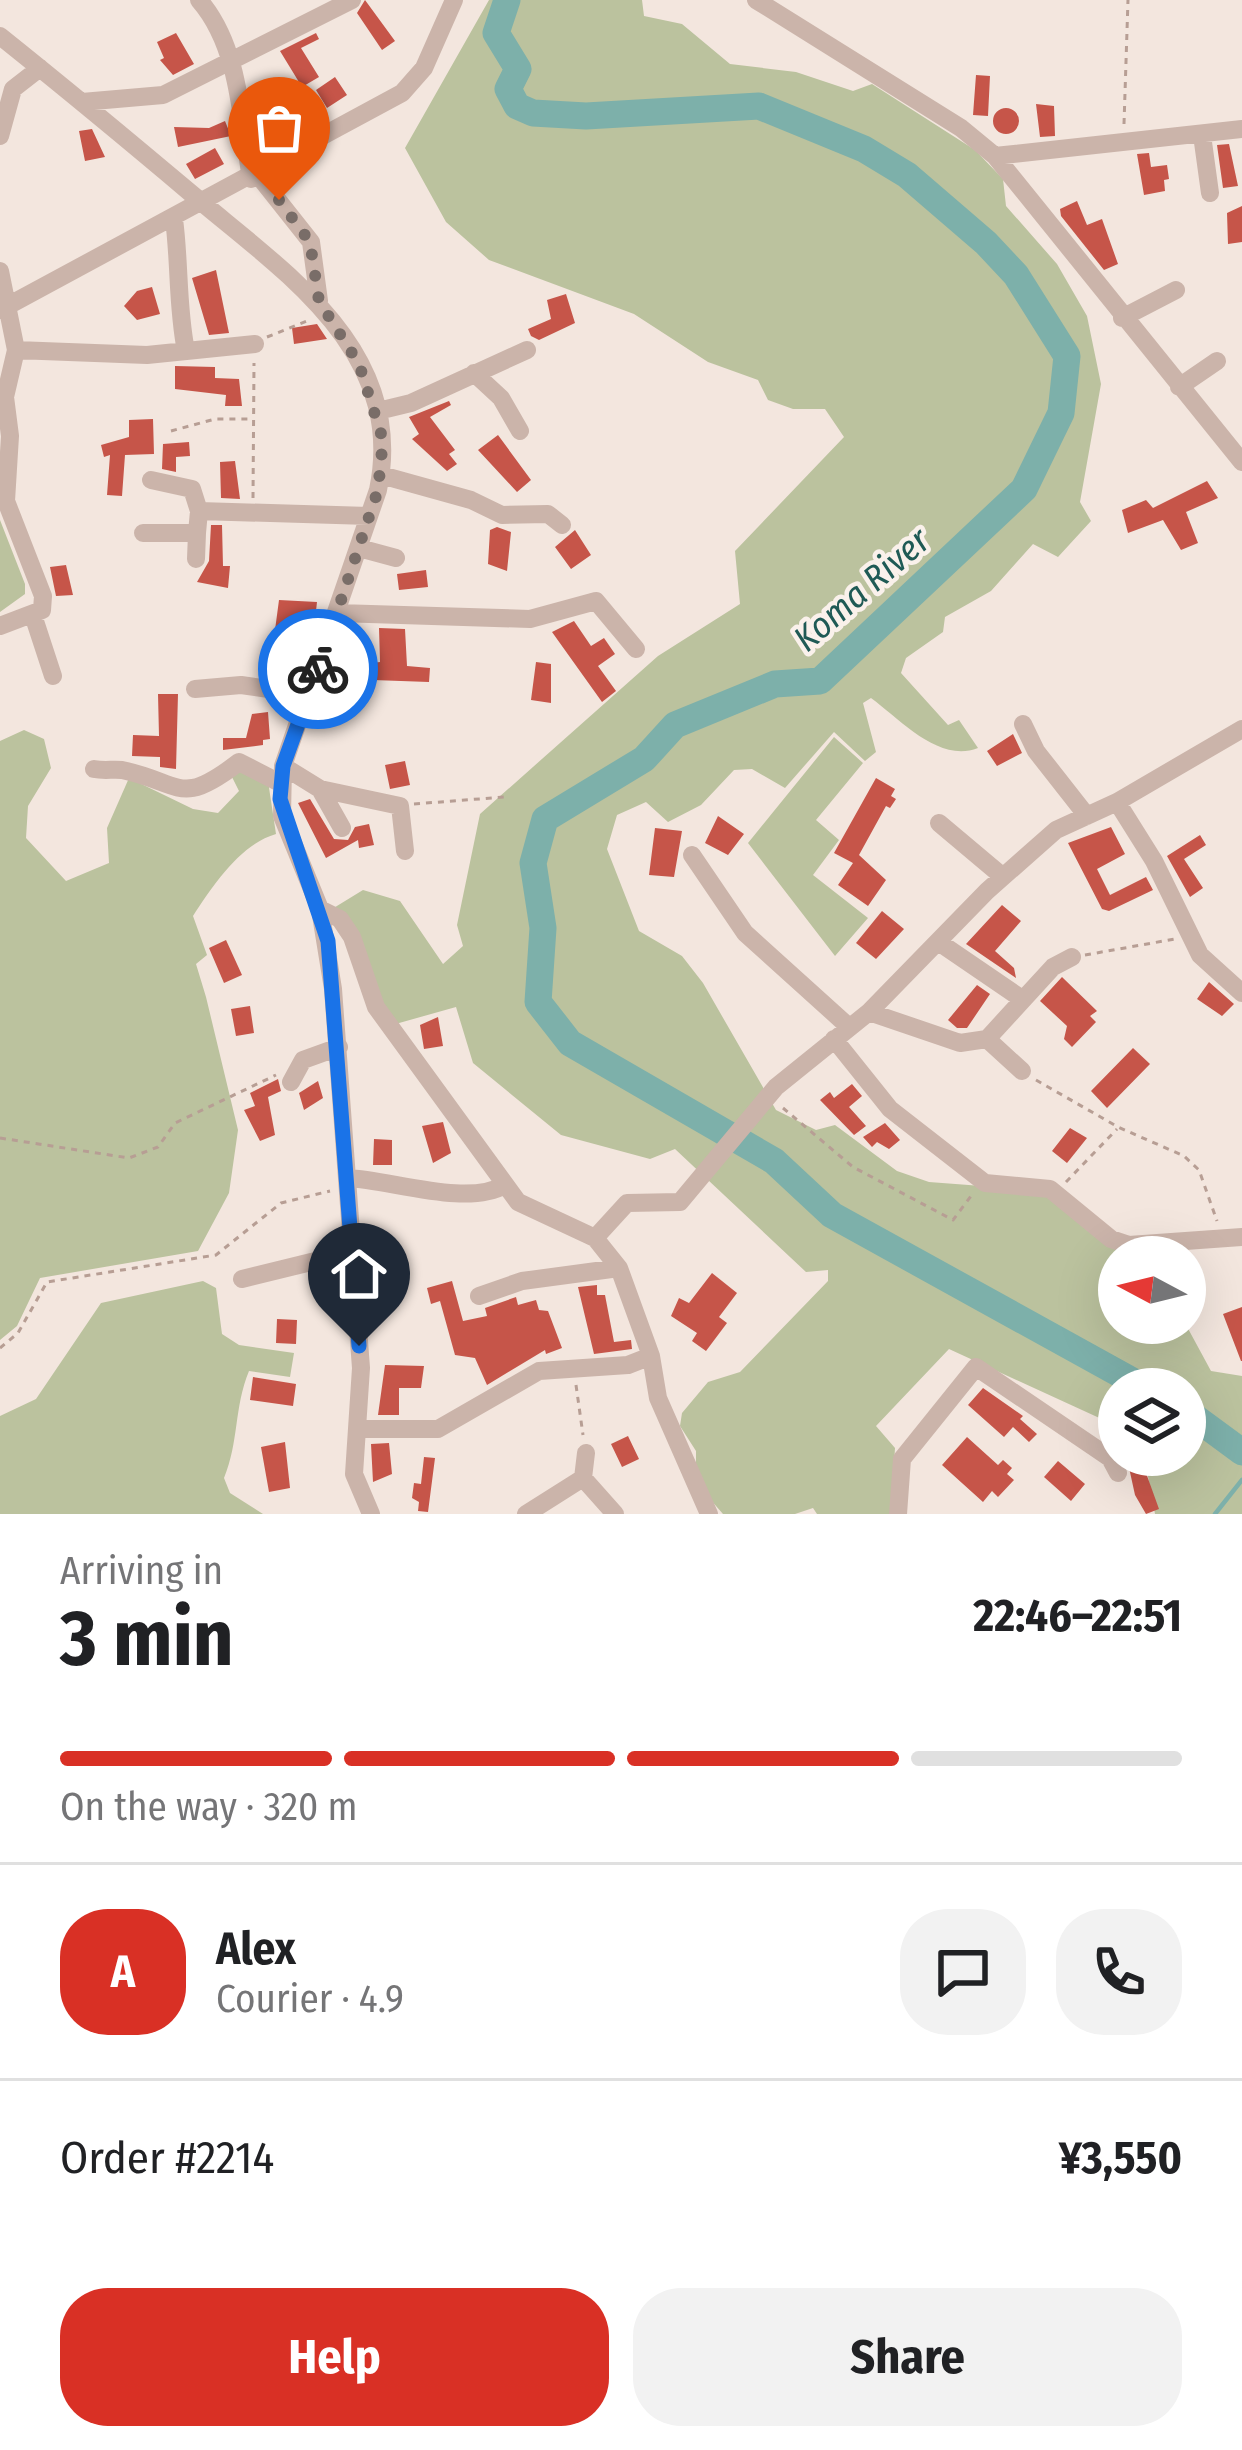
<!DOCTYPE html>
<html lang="en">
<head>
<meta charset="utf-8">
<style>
	:root { --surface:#fff; --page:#f2f2f2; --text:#202124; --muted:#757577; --line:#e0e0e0; --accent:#d93025 }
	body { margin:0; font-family:"Fira Sans Condensed",sans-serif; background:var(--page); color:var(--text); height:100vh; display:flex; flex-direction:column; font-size:45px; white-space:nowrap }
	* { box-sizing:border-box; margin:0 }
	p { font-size:39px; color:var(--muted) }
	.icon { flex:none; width:66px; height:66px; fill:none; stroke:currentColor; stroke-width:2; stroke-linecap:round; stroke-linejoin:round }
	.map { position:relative; height:1514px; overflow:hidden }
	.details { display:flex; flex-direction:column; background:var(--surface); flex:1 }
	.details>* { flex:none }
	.needle { width:78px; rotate:277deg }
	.buttons { position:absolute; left:1098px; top:1236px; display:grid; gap:24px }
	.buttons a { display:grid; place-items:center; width:108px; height:108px; border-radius:50%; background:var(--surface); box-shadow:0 12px 48px #0002; font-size:60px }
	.pin { position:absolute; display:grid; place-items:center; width:102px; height:102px; color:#fff; margin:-123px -51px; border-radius:50% 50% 50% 0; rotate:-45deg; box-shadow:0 0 12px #0007 }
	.pin .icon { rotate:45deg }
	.courier { position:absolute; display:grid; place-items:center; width:120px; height:120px; margin:-60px; border:9px solid #1a73e8; border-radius:50%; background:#fff; color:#222; box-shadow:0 3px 15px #0007 }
	.headline em { font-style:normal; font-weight:700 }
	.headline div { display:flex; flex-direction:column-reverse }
	.headline { display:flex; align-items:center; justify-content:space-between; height:204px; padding:0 60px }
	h1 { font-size:78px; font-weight:700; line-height:90px }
	.bar { display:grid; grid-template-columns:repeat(4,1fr); gap:18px 12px; align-content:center; height:144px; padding:0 60px }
	.bar i { height:15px; border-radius:9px; background:var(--line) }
	.bar .selected { background:var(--accent) }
	.bar p { grid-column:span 4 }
	.line { display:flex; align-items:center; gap:30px; padding:0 60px; border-top:3px solid var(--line) }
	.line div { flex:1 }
	.round { display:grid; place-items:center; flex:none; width:126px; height:126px; border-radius:48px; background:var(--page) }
	.button { display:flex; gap:24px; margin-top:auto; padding:24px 60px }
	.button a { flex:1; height:138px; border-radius:48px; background:var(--accent); color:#fff; font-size:48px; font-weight:700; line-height:138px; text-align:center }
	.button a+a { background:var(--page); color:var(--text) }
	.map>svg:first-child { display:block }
	.green { fill:#bbc29e }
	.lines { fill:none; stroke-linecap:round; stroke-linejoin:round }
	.stream { stroke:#7db0aa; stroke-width:4.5 }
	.river { stroke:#7db0aa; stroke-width:27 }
	.building { fill:#c65549 }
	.path { stroke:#b79e94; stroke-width:3; stroke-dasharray:6 6; stroke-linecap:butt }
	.minor { stroke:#cbb4aa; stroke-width:18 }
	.done { stroke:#796d68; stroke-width:12; stroke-dasharray:0 21.6 }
	.route { stroke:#1a73e8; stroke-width:15 }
	.labels { text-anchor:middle; stroke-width:9; stroke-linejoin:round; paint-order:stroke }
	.water-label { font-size:36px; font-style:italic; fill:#1f5a55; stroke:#faf1eb }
</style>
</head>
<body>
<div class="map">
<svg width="1242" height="1514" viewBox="0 0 1242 1514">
	<rect width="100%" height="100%" fill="#f3e6de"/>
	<path class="green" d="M489,0H642L644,16L682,24L730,64L796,72L853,91L872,84L975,150L1003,179L1006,206L1057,264L1087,316L1101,384L1080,502L1091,521L1058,557L1033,544L991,591L945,617L943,632L906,658L901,673L948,725L959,720L978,748C939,763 902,721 871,698L863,703L876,752L865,761L834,732L785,788L752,769L734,770L701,805L668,822L646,802L617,815L607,849L639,931L682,956L703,983L776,1110L816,1130L835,1125L897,1171L929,1182L1048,1191L1130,1257H1119V1323H1185L1211,1371L1242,1376V1514H1155L1144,1455H1185V1389H1119V1427L949,1349L876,1426L895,1448L891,1514H817L813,1508L795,1514H723L696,1483V1451L680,1426L682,1413L708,1382L740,1372L828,1281V1270L806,1272L675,1149L650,1159L561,1135L473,1063L456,1007L392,1025L332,909L363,890L400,901L443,964L463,946L457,925L480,814L658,656L740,604L735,551L844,437L825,409H793L768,400L758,380L708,362L634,314L489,260L446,222L405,148Z
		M0,520L25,584V594L0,612Z
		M24,730L44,739L51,768L28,806L26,838L66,881L109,863L107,828L129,778L193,809L218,813L239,791L232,777L239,766L268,781L276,834C241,844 213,885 193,916L207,955L196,964L206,997L238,1130L229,1193L198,1251L40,1278L17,1326L0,1340V741Z
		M834,737L863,763L816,820L839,840L813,875L868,918L835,956L748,843Z
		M203,1281L216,1288L222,1334L239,1345L294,1353L290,1377L249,1371C234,1407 239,1442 224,1478L230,1493L263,1514H0V1416L36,1399L101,1303Z"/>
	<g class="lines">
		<path class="stream" d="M1215,1514L1242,1480"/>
		<path class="river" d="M507,0L496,33L518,69L508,89L517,106L533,113L586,116L759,106L864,149L907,175L986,243L1016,275L1067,356L1061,413L1024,489L820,681L775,684L675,725L644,759L545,819L533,863L543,928L538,1002L570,1043L774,1161L832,1215L1147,1389
			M1185,1410L1242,1452"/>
	</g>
	<path class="building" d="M365,0L395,41L382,50L357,13Z
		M176,33L194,64L173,75L160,60L164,58L157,42Z
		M316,33L319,39L301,48L319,77L302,87L280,51Z
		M976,75L990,76L988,116L973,115Z
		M335,77L347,95L327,108L316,90Z
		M1036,104L1054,106L1055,136L1040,137Z
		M993 121a13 13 0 1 1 26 0a13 13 0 1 1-26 0Z
		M225,121L231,136L178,147L174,127L209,128Z
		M92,129L105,157L85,161L79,131Z
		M1229,144L1238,186L1223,188L1217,145Z
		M215,148L224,164L195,179L186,164Z
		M1149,153L1151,167L1167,165L1169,179L1164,180L1165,191L1144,195L1137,154Z
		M1077,201L1087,225L1102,219L1118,264L1104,270L1061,216L1060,209Z
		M1242,206V242L1228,244L1227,213Z
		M216,270L229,333L209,335L192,278Z
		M152,287L160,314L137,320L124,306L137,291Z
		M566,294L575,323L539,340L531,336L528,329L551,319L547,300Z
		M317,324L327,339L294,344L292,328Z
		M175,366L215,367V378L239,379L242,406H225L226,395L175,389Z
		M449,401L451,405L430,417L455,450L449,454L457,464L447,471L412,439L419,434L409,417Z
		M153,419L154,454L125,455L122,496L107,495L110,455L104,457L101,445L129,437V420Z
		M498,435L531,480L517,492L478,450Z
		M189,442L190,456L176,457V472L162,469L163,444Z
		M235,461L240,499L221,498L220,462Z
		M1207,481L1218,498L1186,512L1198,543L1181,550L1163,520L1128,533L1122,510L1146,500L1153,508Z
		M211,525H222L223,566H230L228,588L197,582L209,561Z
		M497,527L511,532L507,571L488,564L490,530Z
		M575,530L591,555L571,569L555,547Z
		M66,565L73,595L56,596L50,567Z
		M426,570L428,587L399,590L397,574Z
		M279,600L317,602L315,620L291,617L289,631L275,630Z
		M574,621L591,646L604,638L615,654L598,666L616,691L602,702L552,632Z
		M379,628L405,629L407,666L430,668L429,682L373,680L372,663L380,662Z
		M536,662L551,664V703L531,700Z
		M158,694H178L176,769L160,767V757L132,756L133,735L159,736Z
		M268,712L270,739L263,740V745L223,750V738H246L252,714Z
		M1013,734L1022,753L997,766L987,751Z
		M405,761L410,785L390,789L385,765Z
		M876,778L895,789L891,796L896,799L890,808L886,806L859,855L886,880L868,906L838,885L853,863L834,853Z
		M310,799L334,839L348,840L355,827L369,824L374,845L359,848L358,840L326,858L298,803Z
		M718,816L744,834L728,855L705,843Z
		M1111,827L1125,854L1097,869L1110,895L1146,877L1153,890L1109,911L1102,909L1068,843Z
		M655,828L682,831L674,877L649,875Z
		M1200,835L1206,845L1184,859L1203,888L1190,897L1167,856Z
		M1002,905L1021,921L995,951L1014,968L1016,978L966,944Z
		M882,911L904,929L876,959L856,943Z
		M226,940L242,975L224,983L209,948Z
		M1062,977L1097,1011L1090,1016L1096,1022L1072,1047L1064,1039L1067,1026L1040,1001Z
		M1209,982L1234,1004L1222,1016L1197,999Z
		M977,985L990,994L967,1028H957L948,1020Z
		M250,1006L254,1033L236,1036L231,1009Z
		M438,1017L443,1046L424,1049L420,1025Z
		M1133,1048L1150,1064L1107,1108L1091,1091Z
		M278,1079L281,1091L268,1097L275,1135L260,1141L244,1110L255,1106L250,1093Z
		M318,1081L323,1098L304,1110L299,1093Z
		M852,1084L862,1096L849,1107L866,1126L854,1135L820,1100L830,1092L834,1098Z
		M443,1122L451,1153L433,1163L422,1126Z
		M885,1123L900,1140L889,1149L877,1142L872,1147L863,1137Z
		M1070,1128L1087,1138L1067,1163L1052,1151Z
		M374,1139L392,1140V1165H373Z
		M712,1273L737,1293L719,1317L727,1323L706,1351L692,1341L697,1333L671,1316L679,1298L689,1303Z
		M452,1281L463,1321L487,1316L485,1308L516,1297L518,1305L536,1300L539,1310L548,1311L562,1348L546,1354L545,1350L487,1385L475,1358L455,1355L440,1301L431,1304L427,1288Z
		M597,1285V1295H605L614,1342L631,1340L632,1349L594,1354L578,1287Z
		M1242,1307V1361H1241L1223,1314Z
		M277,1319L297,1320L296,1344L276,1343Z
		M385,1365L424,1366L421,1388H399V1415H378Z
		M253,1377L296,1384L293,1406L250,1400Z
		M983,1388L1023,1416L1020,1419L1037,1434L1029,1442L1013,1427L1004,1437L968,1405Z
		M628,1436L639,1459L622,1467L611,1444Z
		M967,1437L998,1465L1003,1460L1012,1468L1007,1474L1014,1480L998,1497L992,1491L983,1502L942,1465Z
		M285,1442L290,1488L269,1492L261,1447Z
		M389,1443L392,1474L373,1482L371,1444Z
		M424,1457L435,1458L428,1512L418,1511L419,1502L412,1498L414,1483L421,1484Z
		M1141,1459L1159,1509L1146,1514L1135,1495L1128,1463Z
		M1058,1461L1085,1484L1071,1501L1044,1477Z"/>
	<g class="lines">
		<path class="path" d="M1124,124L1128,0
			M267,337L307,321
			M171,431L215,419H251
			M253,498L254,363
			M414,804L504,797
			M1085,955L1175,939
			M1036,1080L1118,1127L1184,1156L1199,1170L1217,1221
			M783,1108L853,1167L953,1220L971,1196
			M0,1138L129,1158L158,1147L175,1123L276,1075
			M1066,1182L1117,1129
			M0,1348L18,1333L47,1282L216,1255L281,1203L330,1191
			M576,1385L583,1435"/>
		<path class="minor" d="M199,0C240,47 241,120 251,179
			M756,0L961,128L995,156L1242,462
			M0,36C65,88 129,141 193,195C284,272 407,351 378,490L283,766L282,816L320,909L333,989L361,1368L354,1474L371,1514
			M82,102L163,95L352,0
			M1202,135L1210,193
			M0,136L13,89L40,68
			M995,156L1242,129
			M258,175L311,242L319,301
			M174,219C180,265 177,306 186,351
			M0,271L16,350L5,397L10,436L6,501L43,596L42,610L0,626
			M0,310L402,93L424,68L454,0
			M1122,318L1176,290
			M16,350L147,355L255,344
			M474,373L501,398L520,431
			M1179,387L1217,361
			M378,411L411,403L527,350
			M381,475L471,500L502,515L548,514L562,525
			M151,480L192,489L199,511
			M143,533H197L199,511L369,516
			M359,548L396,558
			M196,559L197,533
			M338,613L530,619L596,601L636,649
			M33,615L53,676
			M195,689L241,685L309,695
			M1023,724L1036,751L1087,816
			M283,766L320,789L400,806L405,851
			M94,769C104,771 113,769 122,770C183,783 179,808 239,762L280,783
			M320,789L342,828
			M1117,802L1154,861L1200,955L1242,993
			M939,823L1002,876
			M692,855L745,933L848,1026
			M320,909L340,919L352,937L376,1007L518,1202L595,1238L619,1268L651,1356L658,1398L709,1514
			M940,943L1022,999
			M869,1012L960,1043L987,1039L1053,967L1072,957
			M834,1039L890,1109L985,1183L1050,1189L1111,1239L1129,1245L1242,1237
			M987,1039L1022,1071
			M291,1082L303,1060L339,1047
			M348,1178C391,1180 467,1207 505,1185
			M595,1238L627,1203L680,1202L776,1087L869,1012L987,891L1056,830L1117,802L1242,729
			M242,1279L352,1252
			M479,1296L522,1281L619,1268
			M358,1429H438L539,1371L628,1365L651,1356
			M586,1453L583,1478L615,1514
			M526,1514L583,1478
			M898,1514L902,1459L976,1367L1110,1458L1118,1473"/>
	</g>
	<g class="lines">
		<path class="done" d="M279,200L310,242L319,301L359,364L383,440L378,490L318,669"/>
		<path class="route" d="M318,669L283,766L280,799L328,941L359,1346"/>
	</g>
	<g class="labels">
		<g class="water-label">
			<text transform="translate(861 589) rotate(-41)" y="13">Koma River</text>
		</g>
	</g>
</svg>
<div class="buttons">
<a><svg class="needle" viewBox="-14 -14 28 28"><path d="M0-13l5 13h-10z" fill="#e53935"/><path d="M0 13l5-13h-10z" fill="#757577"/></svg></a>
<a><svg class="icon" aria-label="layers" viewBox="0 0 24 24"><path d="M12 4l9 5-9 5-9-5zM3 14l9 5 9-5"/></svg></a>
</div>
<div class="pin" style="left:279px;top:200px;background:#ea580c"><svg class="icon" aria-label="bag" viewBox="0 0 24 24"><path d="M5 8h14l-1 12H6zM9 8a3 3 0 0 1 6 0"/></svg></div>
<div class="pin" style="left:359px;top:1346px;background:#1f2937"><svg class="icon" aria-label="home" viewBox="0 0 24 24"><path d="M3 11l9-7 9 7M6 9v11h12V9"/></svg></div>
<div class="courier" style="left:318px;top:669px"><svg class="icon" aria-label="bike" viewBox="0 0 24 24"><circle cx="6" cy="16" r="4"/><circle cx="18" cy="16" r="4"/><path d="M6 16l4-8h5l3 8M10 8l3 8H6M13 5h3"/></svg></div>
</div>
<section class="details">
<div class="headline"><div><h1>3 min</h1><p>Arriving in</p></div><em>22:46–22:51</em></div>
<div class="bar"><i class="selected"></i><i class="selected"></i><i class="selected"></i><i></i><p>On the way · 320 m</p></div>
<div class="line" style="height:216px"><b class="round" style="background:var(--accent);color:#fff">A</b><div><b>Alex</b><p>Courier · 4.9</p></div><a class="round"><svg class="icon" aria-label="chat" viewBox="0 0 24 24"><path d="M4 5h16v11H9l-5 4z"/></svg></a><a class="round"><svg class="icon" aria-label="phone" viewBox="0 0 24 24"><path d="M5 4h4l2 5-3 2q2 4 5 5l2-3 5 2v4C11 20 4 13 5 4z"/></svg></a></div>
<div class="line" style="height:156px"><div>Order #2214</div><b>¥3,550</b></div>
<div class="button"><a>Help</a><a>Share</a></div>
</section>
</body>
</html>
